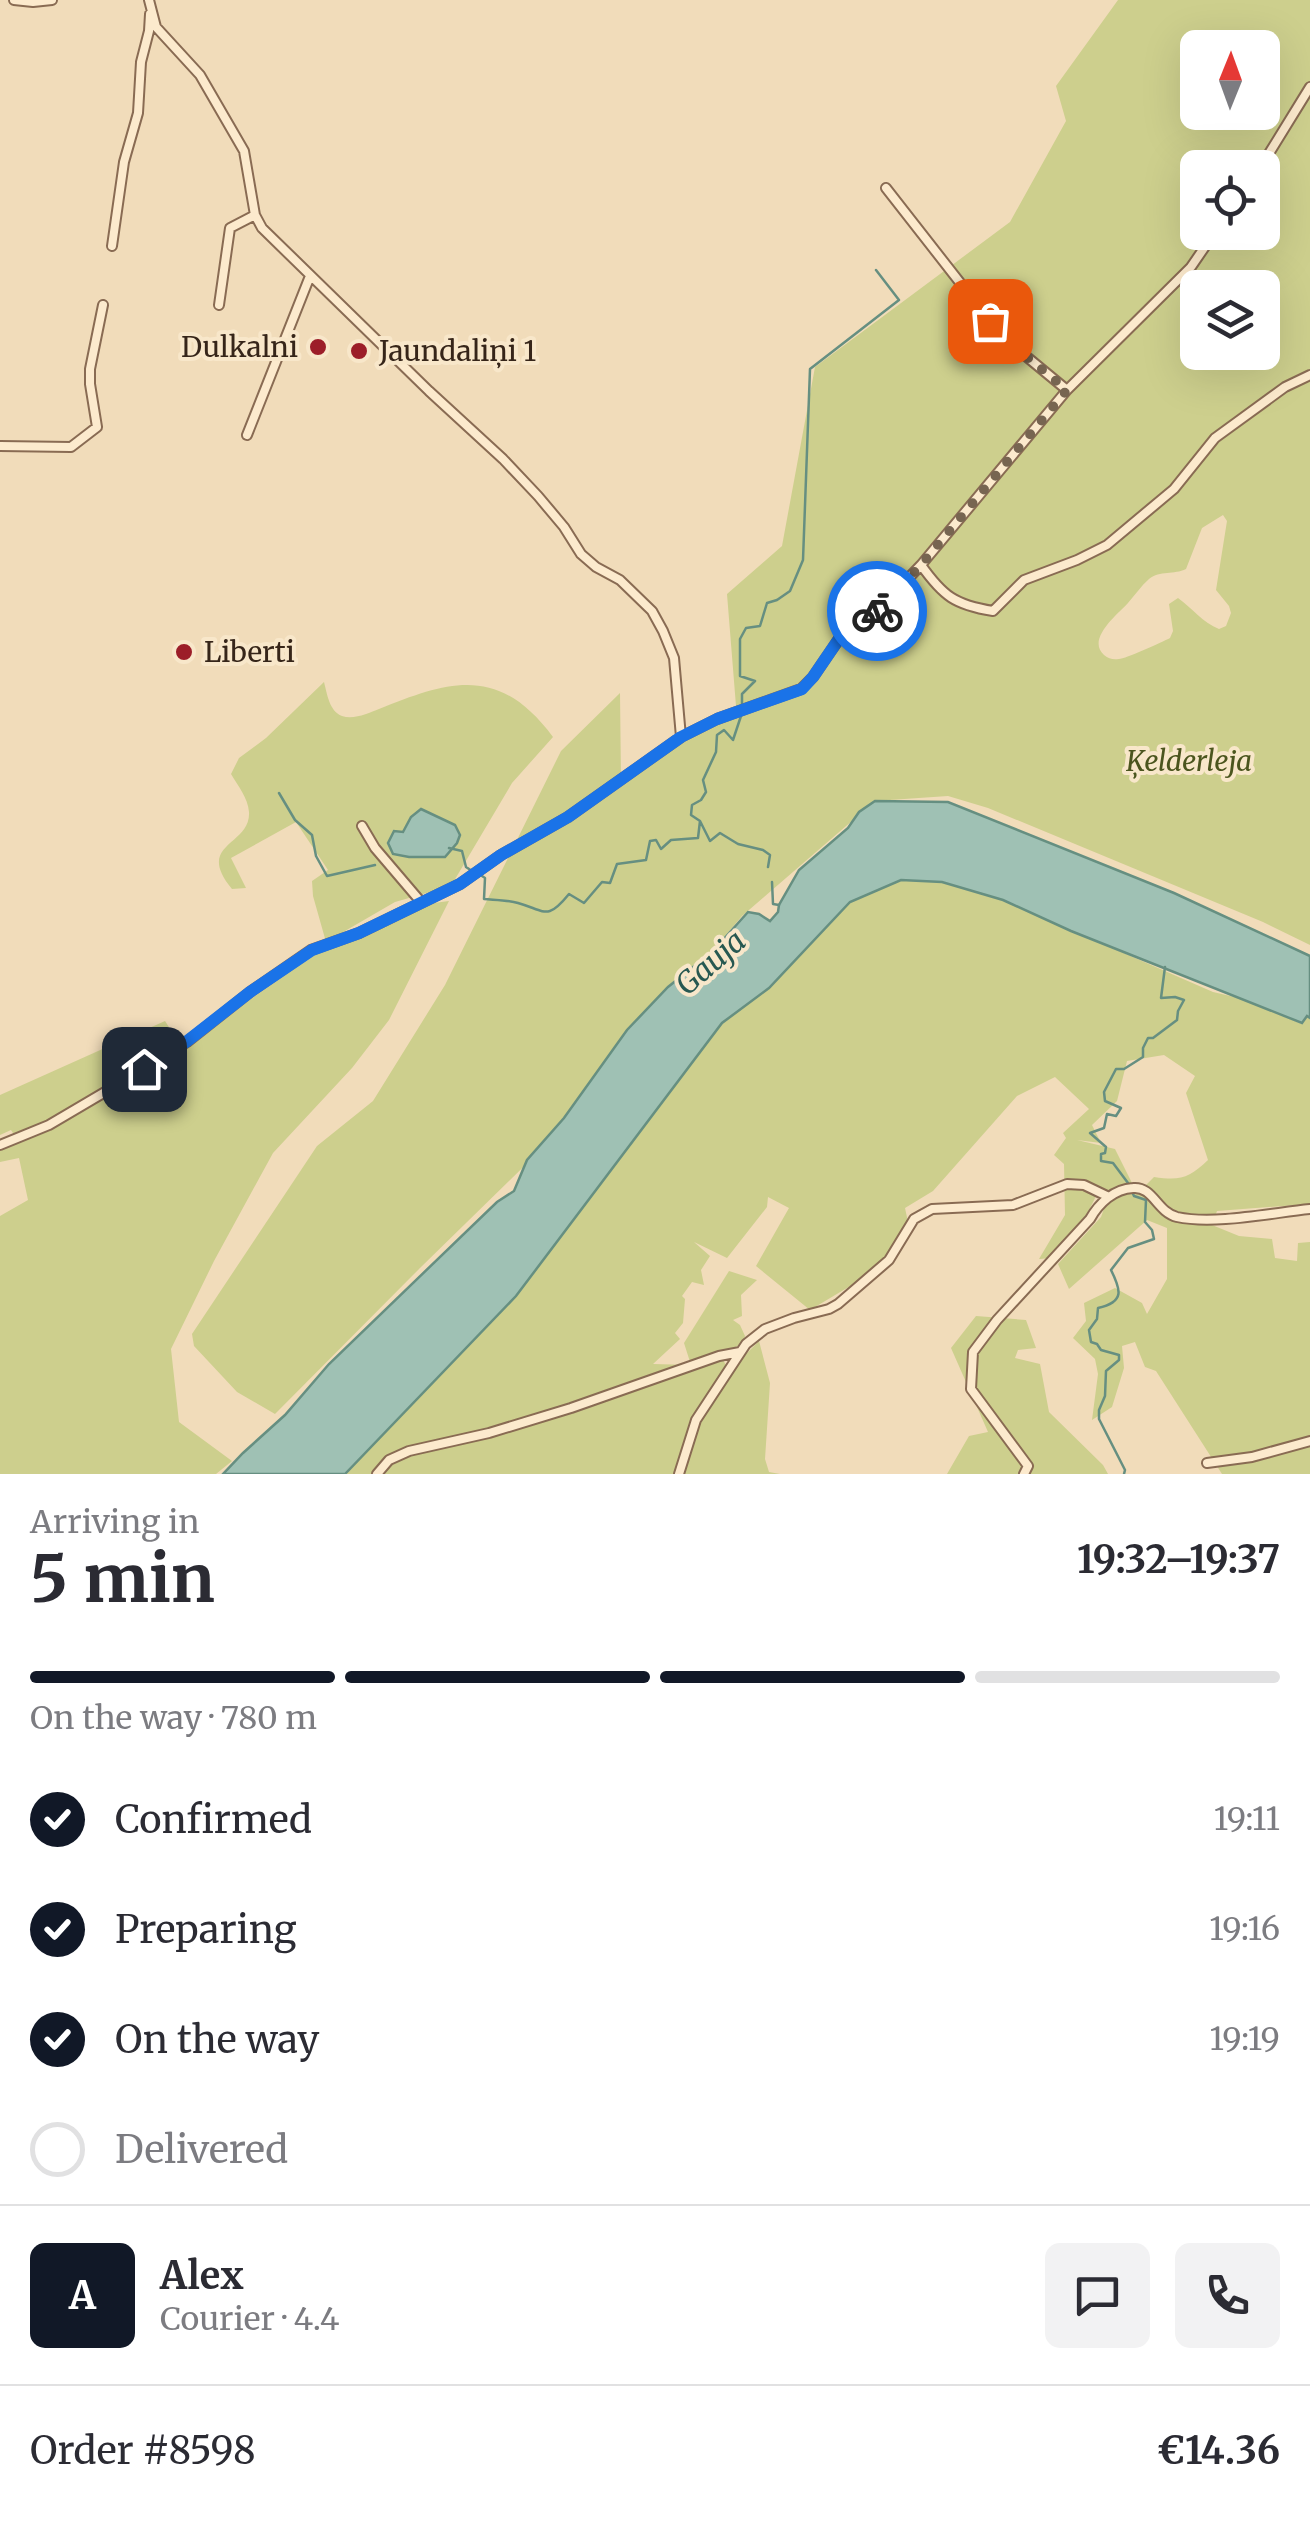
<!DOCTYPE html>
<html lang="en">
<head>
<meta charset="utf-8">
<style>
	:root { --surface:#fff; --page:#f2f2f3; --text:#2b2b33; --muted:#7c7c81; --line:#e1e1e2; --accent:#111827 }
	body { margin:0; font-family:Merriweather,serif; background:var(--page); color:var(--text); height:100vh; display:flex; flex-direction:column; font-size:38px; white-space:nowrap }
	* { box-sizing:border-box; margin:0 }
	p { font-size:32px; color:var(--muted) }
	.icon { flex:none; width:55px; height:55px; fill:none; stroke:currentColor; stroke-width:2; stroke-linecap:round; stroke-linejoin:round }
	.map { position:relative; height:1474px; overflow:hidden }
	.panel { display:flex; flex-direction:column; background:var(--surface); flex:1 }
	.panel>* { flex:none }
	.needle { width:65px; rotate:1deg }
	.controls { position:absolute; left:1180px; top:30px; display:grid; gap:20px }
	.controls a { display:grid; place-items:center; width:100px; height:100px; border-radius:15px; background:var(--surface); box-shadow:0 10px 40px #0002; font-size:50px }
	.pin { position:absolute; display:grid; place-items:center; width:85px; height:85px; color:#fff; margin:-42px; border-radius:20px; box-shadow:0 5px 15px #0006 }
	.courier { position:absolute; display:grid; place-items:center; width:100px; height:100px; margin:-50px; border:8px solid #1a73e8; border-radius:50%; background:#fff; color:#222; box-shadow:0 2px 12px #0007 }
	.summary em { font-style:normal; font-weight:700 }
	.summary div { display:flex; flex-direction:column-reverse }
	.summary { display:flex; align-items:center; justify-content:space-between; height:170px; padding:0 30px }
	h1 { font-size:65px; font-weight:700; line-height:75px }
	.bar { display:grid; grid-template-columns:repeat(4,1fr); gap:15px 10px; align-content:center; height:120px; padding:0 30px }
	.bar i { height:12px; border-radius:8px; background:var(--line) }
	.bar .on { background:var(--accent) }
	.bar p { grid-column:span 4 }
	.line { display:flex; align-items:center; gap:25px; padding:0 30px; border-top:2px solid var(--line) }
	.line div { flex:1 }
	.round { display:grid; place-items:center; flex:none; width:105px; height:105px; border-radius:15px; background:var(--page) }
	ol { padding:0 30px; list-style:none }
	li { display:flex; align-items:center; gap:30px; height:110px }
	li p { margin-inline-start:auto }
	li .icon { padding:10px; border-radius:50%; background:var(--accent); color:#fff; stroke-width:4 }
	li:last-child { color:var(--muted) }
	li i { width:55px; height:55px; border:5px solid var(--line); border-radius:50% }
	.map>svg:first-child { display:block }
	.green { fill:#cdcf8d; fill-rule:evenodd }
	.water { fill:#9fc1b4; stroke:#668f81; stroke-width:2.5 }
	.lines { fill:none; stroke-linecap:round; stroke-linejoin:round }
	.stream { stroke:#668f81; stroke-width:2.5 }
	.street-casing { stroke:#896b53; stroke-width:12 }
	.street { stroke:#fceacd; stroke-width:8 }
	.done { stroke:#776551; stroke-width:10; stroke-dasharray:0 18 }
	.route { stroke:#1a73e8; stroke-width:12 }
	.poi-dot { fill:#9c1e29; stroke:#f8e7ca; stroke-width:4 }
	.labels { text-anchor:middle; stroke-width:8; stroke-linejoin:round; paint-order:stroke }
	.poi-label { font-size:28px; fill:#362519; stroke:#f8e7ca; text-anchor:start }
	.park-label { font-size:28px; font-style:italic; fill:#4b551e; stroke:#f8e7ca }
	.water-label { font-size:30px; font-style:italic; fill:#275851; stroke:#f8e7ca }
</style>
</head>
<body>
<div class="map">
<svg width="1310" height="1474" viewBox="0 0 1310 1474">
	<rect width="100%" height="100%" fill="#f1dcba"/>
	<path class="green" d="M1118,0H1310V945L1263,922L988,808L948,796L875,801L742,916L557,1134L420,1268L275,1414L237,1392L194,1346L192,1334L317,1146L373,1101L445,985L561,751L620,693L621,782L736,706L727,594L782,546L815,367L1010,222L1066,121L1056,86ZM1198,48H1262V112H1198ZM1198,168H1262V232H1198ZM1198,288H1262V352H1198ZM1223,515L1227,521L1216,590L1229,606L1231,613L1226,626L1219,629C1203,623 1192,608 1178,598L1169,604L1173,631L1170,638C1162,642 1125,659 1119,659C1113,660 1109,659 1104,655C1086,639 1118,614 1128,603C1135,595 1141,586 1149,579C1160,570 1174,575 1186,569L1202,528Z
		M324,682C327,693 329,711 342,716C354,720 369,713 379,709C452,679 500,666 553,737L512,783L451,886L395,902L326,942L313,896L312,881L328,870L296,822L231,858L246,888L232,889C194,843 251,846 249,812C248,798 238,786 231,774L239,758L266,738Z
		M901,880L942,882L1000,899L1213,992L1239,998L1302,1024L1308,1016L1310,1018V1204L1217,1211L1212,1225L1239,1236L1272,1239L1275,1258L1297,1261L1298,1243L1310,1242V1474H1222L1156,1371L1145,1367L1135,1342L1122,1346L1124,1368L1112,1407L1092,1420L1098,1374L1095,1359L1073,1338L1086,1321L1084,1303L1115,1288L1142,1303L1147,1314L1167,1279V1228L1147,1220L1069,1289L1058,1264L1101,1217L1110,1192L1095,1185L1091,1194H1097C1087,1215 1064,1261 1039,1259L1065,1215L1064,1164L1054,1155L1066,1138L1063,1133L1089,1109L1055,1077L1017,1096L933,1191L905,1208L908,1222L888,1256L857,1282L810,1310L756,1266L789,1208L768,1197L767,1207L727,1258L694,1242L710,1256L701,1270L704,1285L692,1282L682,1296L685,1299L683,1323L675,1333L680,1339L653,1364L691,1365L684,1343L729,1271L757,1280L741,1295L742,1316L733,1320L740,1325L745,1336L742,1344L720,1354L729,1371L759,1341L770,1383L765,1459L769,1472L780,1474H345L516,1296L722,1023L769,988L849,902ZM1164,1055L1195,1076L1186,1093L1208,1160C1189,1178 1181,1181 1154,1177L1142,1189L1132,1183L1115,1149L1077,1140L1101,1143L1092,1125L1117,1101L1127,1061Z
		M449,901L389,1020L352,1068L273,1153L214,1261L171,1349L179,1422L232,1461L216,1474H0V1216L28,1200L19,1158L0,1162V1147L19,1142L11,1130L0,1135V1095L165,1021L182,1047L314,955L419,905Z
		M976,1316L1026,1320L1036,1348L1018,1350L1015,1358L1040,1364L1049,1412L1103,1465L1108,1474H947L969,1436L988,1432L951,1348Z"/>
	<path class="water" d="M875,801L948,802L1174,893L1310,956V1018L1307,1016L1302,1023L1071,931L1003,900L942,882L901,880L850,902L769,988L722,1023L516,1296L345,1474H223L243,1453L285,1415L329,1364L497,1202L514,1191L527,1160L564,1118L627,1030L668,987L712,952L748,912L759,914L770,921L778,912L779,905L799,870L848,828L859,812Z
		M421,809L455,825L460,835L457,843L445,857H409L393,854L388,843L394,831L403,832L411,817Z"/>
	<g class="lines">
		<path class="stream" d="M742,707V694L755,681L740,676V639L746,628L760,626L767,603L777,600L790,591L803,560L810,369L899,300L876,270
			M279,793L295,820L312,835L316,856L327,876L375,865
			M700,821L691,815L692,805L701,800L706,792L703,780L716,752L717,735L724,730L733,740L741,716
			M449,848L462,851L466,867L472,871
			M482,876L485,878L484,899C495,900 508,900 518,903C546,911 547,921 569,894L584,903L602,882L610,883L617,864L646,860L650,841L656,840L661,849L671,840L698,838L700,821L710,841L720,833L738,844L763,850L770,855L768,867
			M772,882L773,904L779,905
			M1124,1474L1125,1470L1099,1419V1410L1105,1396L1106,1371L1119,1360V1355L1101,1350L1097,1344L1091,1342L1089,1330L1097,1319L1098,1308C1125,1302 1121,1290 1111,1270L1128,1248L1154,1239L1152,1230L1145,1222L1146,1200L1134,1196L1128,1183L1113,1163L1101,1161V1154L1105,1153L1106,1147L1090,1133L1104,1128L1107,1114L1116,1116L1121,1108L1105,1101L1104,1092L1116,1069H1124L1143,1057V1048L1148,1038H1153L1177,1020L1178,1011L1184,1000L1175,997L1161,998L1165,967"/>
		<defs>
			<path id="street" d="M14,0L33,2L52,0
				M149,0L156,27L200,75L244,151L255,215L262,228L429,391L503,459L538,496L564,527L581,554L596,567L620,580L652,611L663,631L674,658L681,737
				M1260,168L1310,87
				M886,188L990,321L1027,357L1067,390
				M112,246L124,162L138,113L141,62L149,31L150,14
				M219,305L230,228L255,215
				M247,435L310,276
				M0,446L71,447L97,427L90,384V369L103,305
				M921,565L1067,390L1191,267L1215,232
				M362,826L375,848L421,902
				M0,1145L49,1125L144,1069L187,1042L250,992L311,950L359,933L460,884L501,855L568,817L681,737L717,719L801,689L813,677L843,633L877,611L921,565C943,596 955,605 993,611L1024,580L1077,560L1107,545L1174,489L1215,438L1285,387L1310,375
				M1207,1463L1252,1457L1310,1441
				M377,1474L389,1460L409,1451L489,1433L571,1408L719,1356L740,1352
				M679,1474L696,1420L746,1344L765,1329L794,1318L829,1309L838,1304L889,1260L914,1219L932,1209L1013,1205L1067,1184L1084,1185L1109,1197
				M1024,1474L1028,1466L971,1389L973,1352L997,1320L1090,1219C1099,1203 1114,1189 1133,1188C1153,1186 1157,1212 1177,1217C1214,1225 1271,1213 1310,1209"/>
		</defs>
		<use href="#street" class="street-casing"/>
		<use href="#street" class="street"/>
	</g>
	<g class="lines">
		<path class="done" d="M877,611L921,565L1067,390L1027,357L990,321"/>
		<path class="route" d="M144,1069L186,1042L250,992L312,950L359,933L460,884L501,855L568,817L681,737L717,719L802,689L813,677L843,633L877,611"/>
	</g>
	<g class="poi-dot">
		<circle cx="318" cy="347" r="10"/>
		<circle cx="359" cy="351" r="10"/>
		<circle cx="184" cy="652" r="10"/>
	</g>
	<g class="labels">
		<g class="poi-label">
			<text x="298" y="357" text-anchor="end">Dulkalni</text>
			<text x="379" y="361">Jaundaliņi 1</text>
			<text x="204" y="662">Liberti</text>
		</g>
		<g class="park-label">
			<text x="1189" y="771">Ķelderleja</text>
		</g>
		<g class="water-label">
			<text transform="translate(711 963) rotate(-41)" y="10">Gauja</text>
		</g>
	</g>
</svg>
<div class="controls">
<a><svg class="needle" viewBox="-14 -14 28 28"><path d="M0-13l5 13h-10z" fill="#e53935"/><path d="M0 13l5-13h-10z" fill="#7c7c81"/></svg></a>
<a><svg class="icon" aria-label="locate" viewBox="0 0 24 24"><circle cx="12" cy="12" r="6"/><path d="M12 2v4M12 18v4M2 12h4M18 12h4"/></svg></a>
<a><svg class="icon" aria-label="layers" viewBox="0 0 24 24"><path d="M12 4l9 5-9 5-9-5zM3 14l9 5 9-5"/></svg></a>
</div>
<div class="pin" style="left:990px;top:321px;background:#ea580c"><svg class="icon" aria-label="bag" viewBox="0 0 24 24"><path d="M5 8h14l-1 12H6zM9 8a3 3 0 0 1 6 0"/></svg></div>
<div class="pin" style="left:144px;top:1069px;background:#1f2937"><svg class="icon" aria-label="home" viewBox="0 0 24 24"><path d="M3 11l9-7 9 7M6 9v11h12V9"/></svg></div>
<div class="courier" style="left:877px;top:611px"><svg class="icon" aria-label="bike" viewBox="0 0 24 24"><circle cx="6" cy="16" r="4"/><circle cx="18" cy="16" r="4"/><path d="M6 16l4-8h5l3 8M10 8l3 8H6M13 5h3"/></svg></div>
</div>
<section class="panel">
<div class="summary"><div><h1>5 min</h1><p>Arriving in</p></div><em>19:32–19:37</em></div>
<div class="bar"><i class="on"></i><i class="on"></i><i class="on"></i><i></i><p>On the way · 780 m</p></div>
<ol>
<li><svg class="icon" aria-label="check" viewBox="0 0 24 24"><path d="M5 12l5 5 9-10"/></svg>Confirmed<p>19:11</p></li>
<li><svg class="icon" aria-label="check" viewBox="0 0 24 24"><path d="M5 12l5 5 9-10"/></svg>Preparing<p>19:16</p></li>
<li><svg class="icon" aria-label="check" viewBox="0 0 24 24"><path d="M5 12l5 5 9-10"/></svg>On the way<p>19:19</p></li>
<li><i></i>Delivered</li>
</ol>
<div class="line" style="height:180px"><b class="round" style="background:var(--accent);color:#fff">A</b><div><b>Alex</b><p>Courier · 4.4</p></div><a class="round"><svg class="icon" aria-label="chat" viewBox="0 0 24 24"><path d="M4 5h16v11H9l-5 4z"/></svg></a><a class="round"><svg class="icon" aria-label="phone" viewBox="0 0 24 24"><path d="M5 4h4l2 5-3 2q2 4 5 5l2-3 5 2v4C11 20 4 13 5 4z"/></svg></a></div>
<div class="line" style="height:130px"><div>Order #8598</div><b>€14.36</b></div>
</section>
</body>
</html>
